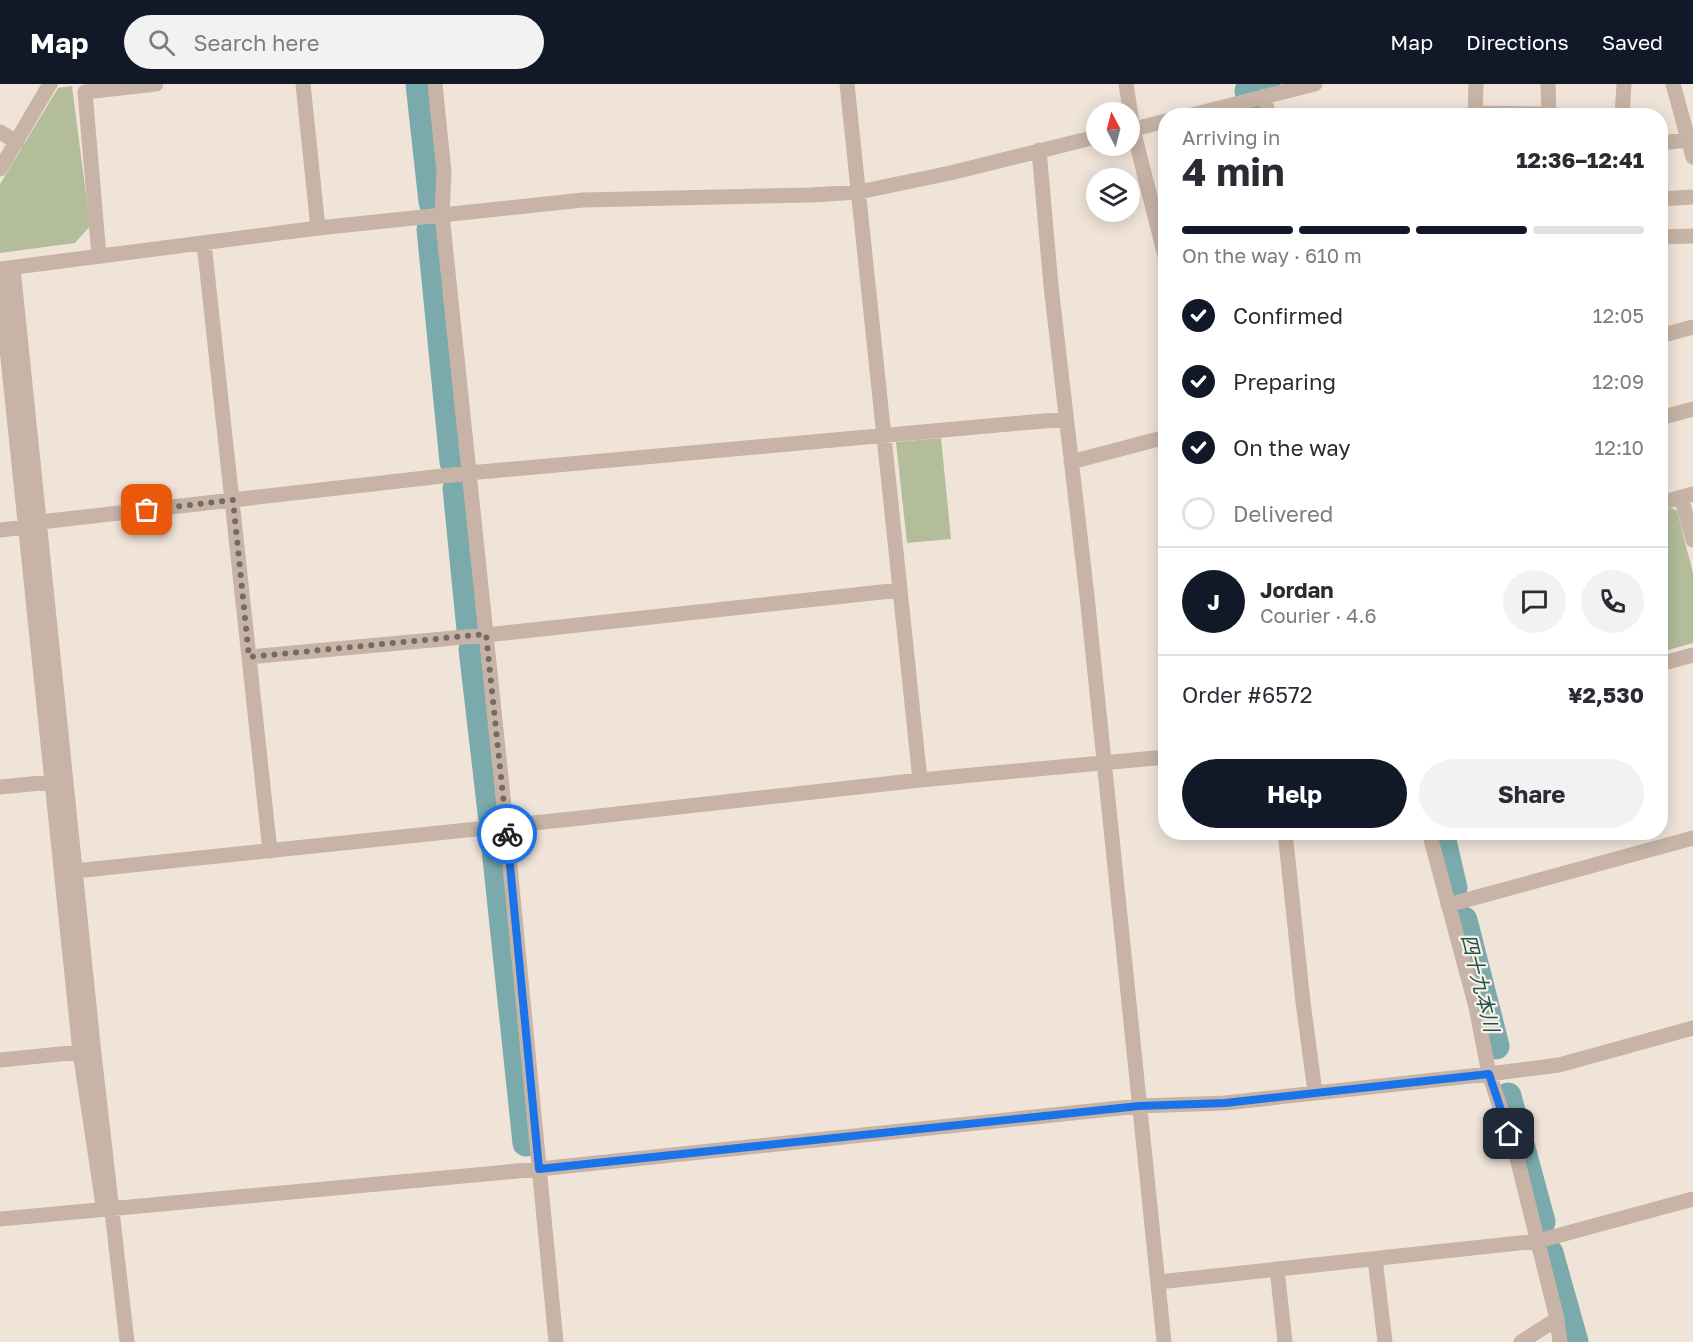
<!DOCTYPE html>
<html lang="en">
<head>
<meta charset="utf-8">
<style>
	:root { --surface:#fff; --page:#f2f2f3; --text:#2b2b33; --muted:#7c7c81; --line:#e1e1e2; --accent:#111827 }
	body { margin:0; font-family:"Golos Text","Noto Sans JP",sans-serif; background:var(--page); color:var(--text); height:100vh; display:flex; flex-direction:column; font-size:22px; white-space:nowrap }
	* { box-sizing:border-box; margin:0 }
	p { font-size:20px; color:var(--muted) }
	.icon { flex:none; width:33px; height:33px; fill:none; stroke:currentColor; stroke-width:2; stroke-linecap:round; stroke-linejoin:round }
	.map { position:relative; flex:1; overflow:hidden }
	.sheet { position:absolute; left:1158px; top:24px; width:510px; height:732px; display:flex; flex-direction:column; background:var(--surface); border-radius:24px; box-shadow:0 3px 15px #0003 }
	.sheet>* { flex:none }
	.needle { width:39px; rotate:353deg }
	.controls { position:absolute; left:1086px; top:18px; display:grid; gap:12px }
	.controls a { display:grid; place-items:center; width:54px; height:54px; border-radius:50%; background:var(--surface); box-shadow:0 3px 15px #0003; font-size:30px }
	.pin { position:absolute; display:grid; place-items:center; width:51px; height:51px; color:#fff; margin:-26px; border-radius:12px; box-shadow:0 3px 9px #0006 }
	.courier { position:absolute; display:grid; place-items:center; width:60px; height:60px; margin:-30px; border:4px solid #1a73e8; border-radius:50%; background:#fff; color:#222; box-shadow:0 2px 8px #0007 }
	.overview em { font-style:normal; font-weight:700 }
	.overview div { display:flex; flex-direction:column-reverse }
	.overview { display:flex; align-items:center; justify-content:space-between; height:102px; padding:0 24px }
	h1 { font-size:39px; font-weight:700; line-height:45px }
	.bar { display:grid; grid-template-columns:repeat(4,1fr); gap:9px 6px; align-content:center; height:72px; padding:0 24px }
	.bar i { height:8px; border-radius:4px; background:var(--line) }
	.bar .active { background:var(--accent) }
	.bar p { grid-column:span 4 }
	.line { display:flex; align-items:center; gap:15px; padding:0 24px; border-top:2px solid var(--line) }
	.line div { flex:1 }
	.round { display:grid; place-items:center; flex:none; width:63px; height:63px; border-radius:32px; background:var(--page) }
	ol { padding:0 24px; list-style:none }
	li { display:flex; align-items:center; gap:18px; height:66px }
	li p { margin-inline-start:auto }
	li .icon { padding:6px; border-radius:50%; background:var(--accent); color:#fff; stroke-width:4 }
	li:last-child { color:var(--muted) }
	li i { width:33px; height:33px; border:3px solid var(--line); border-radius:50% }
	.primary-button { display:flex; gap:12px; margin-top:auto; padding:12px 24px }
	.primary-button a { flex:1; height:69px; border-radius:36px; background:var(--accent); color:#fff; font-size:24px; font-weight:700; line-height:69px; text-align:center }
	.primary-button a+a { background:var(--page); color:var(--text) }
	header { display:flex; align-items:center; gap:36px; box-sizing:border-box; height:84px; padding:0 30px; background:var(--accent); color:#fff }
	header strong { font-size:28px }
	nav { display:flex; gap:33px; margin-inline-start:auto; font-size:21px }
	.search { width:420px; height:54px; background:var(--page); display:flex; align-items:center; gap:15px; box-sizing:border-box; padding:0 21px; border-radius:33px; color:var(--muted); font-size:22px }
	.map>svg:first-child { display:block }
	.green { fill:#b3bd9a }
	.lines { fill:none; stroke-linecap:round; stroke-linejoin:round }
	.river { stroke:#7aaaab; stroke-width:27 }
	.minor { stroke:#c7b4a6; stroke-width:15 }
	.done { stroke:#756b65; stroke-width:6; stroke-dasharray:0 10.8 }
	.route { stroke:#1a73e8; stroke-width:8 }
	.labels { text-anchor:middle; stroke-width:4.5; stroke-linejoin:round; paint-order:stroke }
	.water-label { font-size:20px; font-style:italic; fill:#1f5052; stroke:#f8efe5 }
</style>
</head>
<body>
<header>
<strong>Map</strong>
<div class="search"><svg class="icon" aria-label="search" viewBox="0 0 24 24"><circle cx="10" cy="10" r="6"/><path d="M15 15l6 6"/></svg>Search here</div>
<nav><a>Map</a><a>Directions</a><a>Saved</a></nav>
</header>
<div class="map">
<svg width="1693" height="1258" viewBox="0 0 1693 1258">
	<rect width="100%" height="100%" fill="#f0e4d9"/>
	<path class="green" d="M72,2L90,142L75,159L0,169V100L58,4Z
		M941,354L951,455L907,459L896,358Z
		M1671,424L1677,427L1693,489V559L1661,568V427Z"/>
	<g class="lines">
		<path class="river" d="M419,0L432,118
			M1248,7L1254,3L1267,0
			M1251,27L1253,32
			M430,145L453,378
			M456,404L470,546
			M472,565L492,737
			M1441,748L1454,804
			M494,755L526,1059
			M1464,836L1496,962
			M1508,1012L1542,1138
			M1550,1169L1575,1258"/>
		<path class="minor" d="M303,0L318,144
			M847,0L920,696
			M1126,0L1133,45L1166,176
			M1548,0L1549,32
			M1673,0L1693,73
			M1264,12L1269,32
			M1475,29L1549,30
			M1188,32L1315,0
			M1475,32L1476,0
			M1622,32L1624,0
			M1130,46L1166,37
			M0,48L17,58
			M1660,59L1687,56
			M1039,66L1051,202L1087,512L1164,1258
			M0,85L50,0
			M1660,115L1693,113
			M1660,153L1693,152
			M204,159L270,767
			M99,172L85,8L156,0
			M13,184L94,970L127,1258
			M0,185L318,144L442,131L444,88L435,0
			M0,197L80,968L103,1121
			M1660,252L1693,243
			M1660,334L1693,325
			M1071,378L1166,353
			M1681,413L1693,456
			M1660,419L1693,410
			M40,438L469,389L1066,335
			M0,446L25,443
			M249,573L486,551L900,506
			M1660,580L1693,571
			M0,703L52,698
			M1285,748L1303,918L1315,1008
			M1429,748L1476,923L1489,990L1516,1070L1557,1235L1560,1258
			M75,787L581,734L920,696L1166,673
			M1448,821L1693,754
			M0,976L80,968
			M0,1135L539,1085L1139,1022L1225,1019L1489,990L1559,981L1693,944
			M1375,1175L1385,1258
			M1277,1185L1285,1258
			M1158,1198L1538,1157L1693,1115
			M556,1258L506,741L442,131L583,116L811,111L859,108L950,89L1096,53
			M1521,1258L1557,1235"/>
	</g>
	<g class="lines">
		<path class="done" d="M147,426L233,416L249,573L486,550L507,750"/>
		<path class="route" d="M507,750L539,1085L1139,1022L1225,1019L1489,990L1509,1050"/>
	</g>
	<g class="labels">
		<g class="water-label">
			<text transform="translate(1480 899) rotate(76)" y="7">四十九本川</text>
		</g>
	</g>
</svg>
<div class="controls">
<a><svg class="needle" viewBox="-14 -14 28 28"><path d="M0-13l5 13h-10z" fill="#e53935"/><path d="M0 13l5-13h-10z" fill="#7c7c81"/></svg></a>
<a><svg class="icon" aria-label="layers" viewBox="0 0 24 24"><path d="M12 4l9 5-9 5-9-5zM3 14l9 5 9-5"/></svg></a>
</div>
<div class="pin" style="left:147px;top:426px;background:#ea580c"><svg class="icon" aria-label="bag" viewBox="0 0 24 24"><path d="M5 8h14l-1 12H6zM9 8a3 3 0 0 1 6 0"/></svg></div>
<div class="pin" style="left:1509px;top:1050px;background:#1f2937"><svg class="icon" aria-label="home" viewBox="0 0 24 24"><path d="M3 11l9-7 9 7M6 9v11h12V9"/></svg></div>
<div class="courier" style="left:507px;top:750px"><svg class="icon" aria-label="bike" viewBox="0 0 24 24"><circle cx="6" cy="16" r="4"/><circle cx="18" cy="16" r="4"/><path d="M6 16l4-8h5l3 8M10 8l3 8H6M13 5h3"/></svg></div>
<section class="sheet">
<div class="overview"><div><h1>4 min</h1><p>Arriving in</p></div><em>12:36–12:41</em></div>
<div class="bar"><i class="active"></i><i class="active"></i><i class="active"></i><i></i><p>On the way · 610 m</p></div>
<ol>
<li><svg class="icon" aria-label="check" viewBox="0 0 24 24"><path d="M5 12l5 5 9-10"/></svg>Confirmed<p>12:05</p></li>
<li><svg class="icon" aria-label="check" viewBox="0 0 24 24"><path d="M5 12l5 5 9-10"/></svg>Preparing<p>12:09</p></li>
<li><svg class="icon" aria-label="check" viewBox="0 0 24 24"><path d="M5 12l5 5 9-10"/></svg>On the way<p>12:10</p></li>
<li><i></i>Delivered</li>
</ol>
<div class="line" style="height:108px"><b class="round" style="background:var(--accent);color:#fff">J</b><div><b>Jordan</b><p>Courier · 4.6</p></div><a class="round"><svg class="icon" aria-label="chat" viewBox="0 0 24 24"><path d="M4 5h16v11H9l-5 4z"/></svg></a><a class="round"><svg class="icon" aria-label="phone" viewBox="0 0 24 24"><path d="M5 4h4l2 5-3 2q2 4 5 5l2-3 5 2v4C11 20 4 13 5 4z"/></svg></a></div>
<div class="line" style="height:78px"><div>Order #6572</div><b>¥2,530</b></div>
<div class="primary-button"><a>Help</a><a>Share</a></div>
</section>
</div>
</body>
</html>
